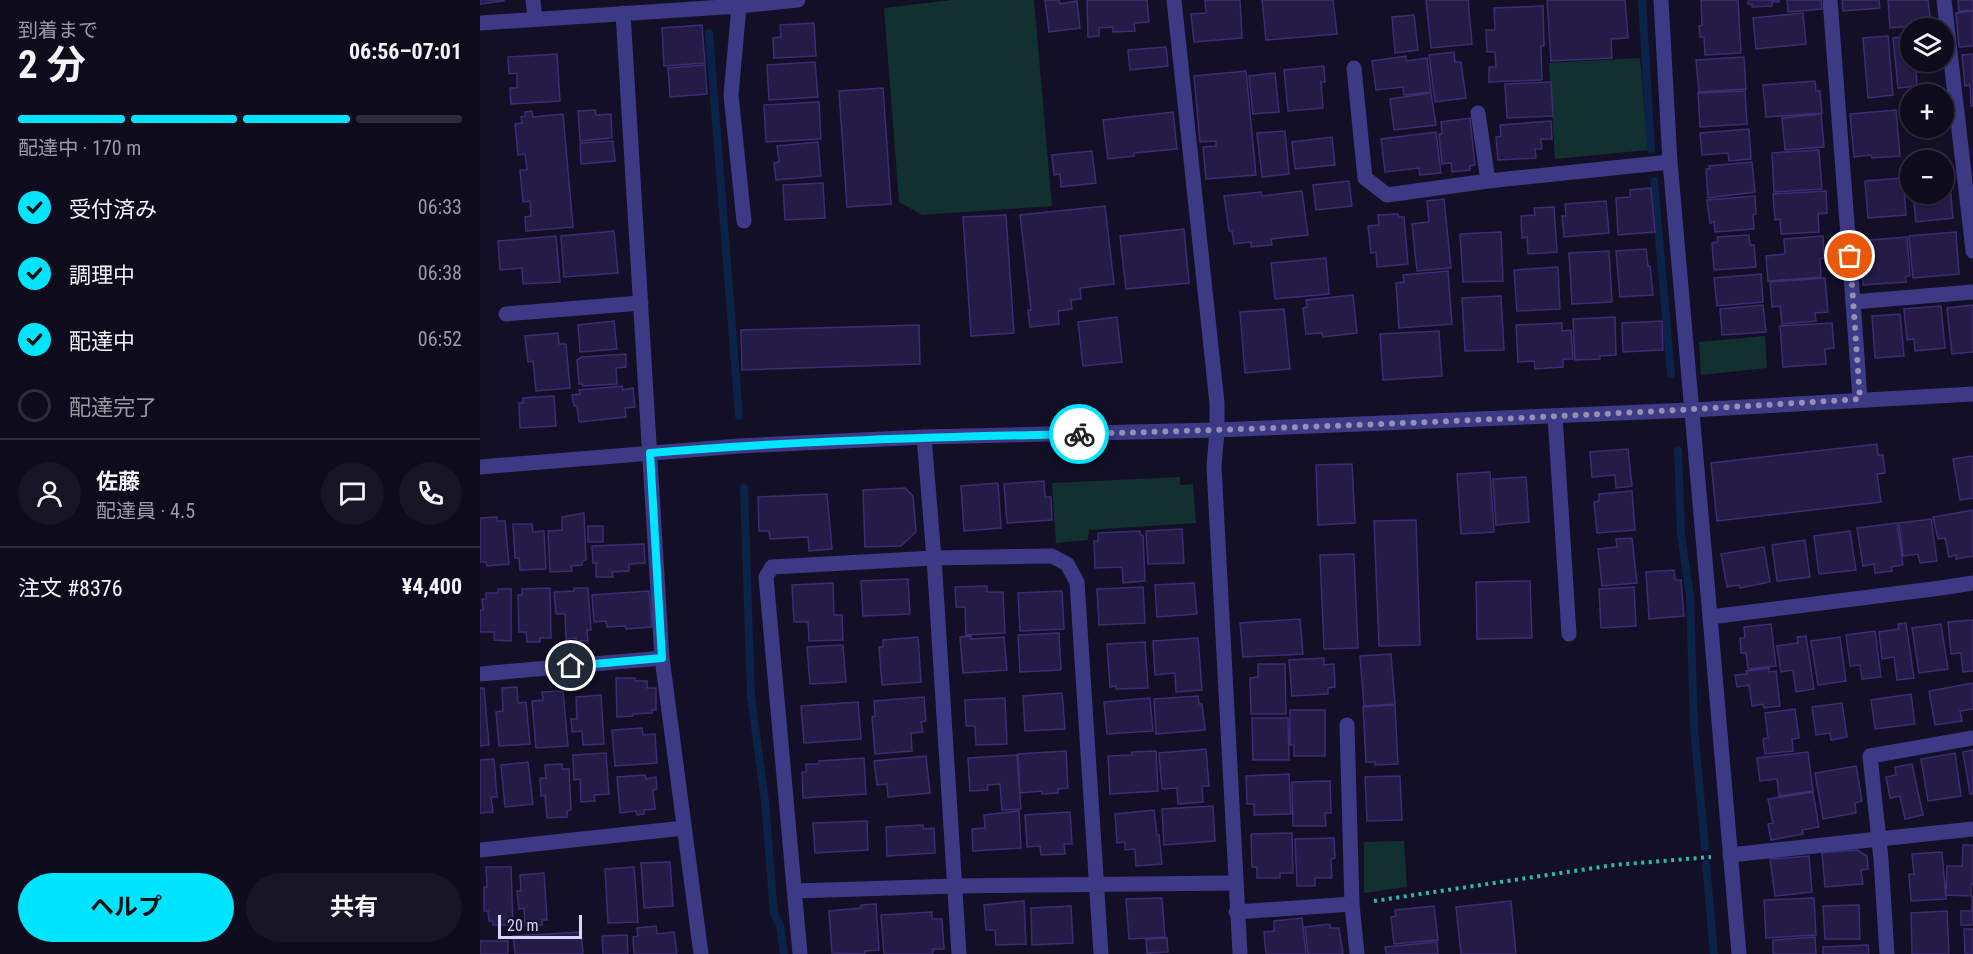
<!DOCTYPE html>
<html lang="ja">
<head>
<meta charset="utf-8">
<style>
	:root { --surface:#0e0b1c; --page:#171425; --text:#f1f3f6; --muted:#9b9ba3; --line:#2e2b3b; --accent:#00e5ff }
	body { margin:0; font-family:"Roboto Condensed","Noto Sans JP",sans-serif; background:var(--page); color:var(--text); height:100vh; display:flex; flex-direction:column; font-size:22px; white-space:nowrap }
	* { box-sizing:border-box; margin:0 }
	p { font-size:20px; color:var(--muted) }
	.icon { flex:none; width:33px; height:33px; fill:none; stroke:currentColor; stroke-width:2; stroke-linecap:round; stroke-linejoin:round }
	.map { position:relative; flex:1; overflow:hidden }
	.sheet { display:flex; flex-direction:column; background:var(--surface); width:480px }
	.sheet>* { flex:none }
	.fabs { position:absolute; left:1420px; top:18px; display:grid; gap:12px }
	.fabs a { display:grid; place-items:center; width:54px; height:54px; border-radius:50%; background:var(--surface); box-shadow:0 2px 4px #0004,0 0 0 2px var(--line); font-size:30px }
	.scale { position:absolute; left:18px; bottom:15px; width:84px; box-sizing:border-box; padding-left:6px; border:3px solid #d9d4ff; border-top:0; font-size:16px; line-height:21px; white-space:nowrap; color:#d9d4ff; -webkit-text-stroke:4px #130f26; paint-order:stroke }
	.pin { position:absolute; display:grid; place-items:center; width:51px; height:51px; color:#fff; margin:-26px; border:3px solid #fff; border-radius:50%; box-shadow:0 2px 6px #0007 }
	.courier { position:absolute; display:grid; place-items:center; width:60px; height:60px; margin:-30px; border:4px solid #00e5ff; border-radius:50%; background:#fff; color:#222; box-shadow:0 2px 8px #0007 }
	.head em { font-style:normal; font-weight:700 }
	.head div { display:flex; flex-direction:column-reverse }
	.head { display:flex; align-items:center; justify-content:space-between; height:102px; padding:0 18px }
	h1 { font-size:39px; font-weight:700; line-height:45px }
	.bar { display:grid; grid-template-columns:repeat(4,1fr); gap:9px 6px; align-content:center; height:72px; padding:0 18px }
	.bar i { height:8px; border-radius:4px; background:var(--line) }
	.bar .on { background:var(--accent) }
	.bar p { grid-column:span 4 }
	.line { display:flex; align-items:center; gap:15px; padding:0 18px; border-top:2px solid var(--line) }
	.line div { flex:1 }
	.round { display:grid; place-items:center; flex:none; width:63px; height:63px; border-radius:32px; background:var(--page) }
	ol { padding:0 18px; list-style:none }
	li { display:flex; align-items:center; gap:18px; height:66px }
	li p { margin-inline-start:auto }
	li .icon { padding:6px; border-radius:50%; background:var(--accent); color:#111; stroke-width:4 }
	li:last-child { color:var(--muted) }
	li i { width:33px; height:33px; border:3px solid var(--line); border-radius:50% }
	.cta { display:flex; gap:12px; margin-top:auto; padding:12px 18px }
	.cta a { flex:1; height:69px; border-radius:36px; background:var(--accent); color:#111; font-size:24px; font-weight:700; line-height:69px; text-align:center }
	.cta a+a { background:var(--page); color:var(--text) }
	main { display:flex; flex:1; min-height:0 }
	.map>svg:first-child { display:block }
	.green { fill:#12302f }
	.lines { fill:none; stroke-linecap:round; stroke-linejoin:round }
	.stream { stroke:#0c2248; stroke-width:8 }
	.building { fill:#241b47; stroke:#3b2d73; stroke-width:1.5 }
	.path { stroke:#2fb8b0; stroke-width:4; stroke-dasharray:3 4.5; stroke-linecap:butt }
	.service { stroke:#3d3a85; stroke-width:15 }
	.minor { stroke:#3d3a85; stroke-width:15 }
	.tertiary { stroke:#3d3a85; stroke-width:15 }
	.done { stroke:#948fb3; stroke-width:6; stroke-dasharray:0 10.8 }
	.route { stroke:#00e5ff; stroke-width:8 }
</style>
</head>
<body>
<main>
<section class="sheet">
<div class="head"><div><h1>2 分</h1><p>到着まで</p></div><em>06:56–07:01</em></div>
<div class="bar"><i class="on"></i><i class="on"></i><i class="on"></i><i></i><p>配達中 · 170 m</p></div>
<ol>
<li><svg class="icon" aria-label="check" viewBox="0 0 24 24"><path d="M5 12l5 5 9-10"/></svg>受付済み<p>06:33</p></li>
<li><svg class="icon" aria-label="check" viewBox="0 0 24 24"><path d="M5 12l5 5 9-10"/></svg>調理中<p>06:38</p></li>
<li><svg class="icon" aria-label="check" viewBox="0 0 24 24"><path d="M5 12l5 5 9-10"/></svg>配達中<p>06:52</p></li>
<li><i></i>配達完了</li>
</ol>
<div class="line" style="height:108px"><a class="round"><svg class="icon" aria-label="person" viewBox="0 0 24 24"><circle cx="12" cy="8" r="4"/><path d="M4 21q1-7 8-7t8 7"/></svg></a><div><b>佐藤</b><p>配達員 · 4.5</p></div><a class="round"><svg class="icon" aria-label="chat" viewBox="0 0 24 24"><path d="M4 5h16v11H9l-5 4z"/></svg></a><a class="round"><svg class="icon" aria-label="phone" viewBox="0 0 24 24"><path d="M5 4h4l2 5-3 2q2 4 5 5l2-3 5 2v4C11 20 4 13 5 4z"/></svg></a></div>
<div class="line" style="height:78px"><div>注文 #8376</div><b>¥4,400</b></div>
<div class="cta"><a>ヘルプ</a><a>共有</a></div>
</section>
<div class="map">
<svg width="1493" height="954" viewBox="0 0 1493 954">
	<rect width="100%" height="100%" fill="#130f26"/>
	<path class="green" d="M472,0H554L572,206L442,215L419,202L404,8Z
		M1160,58L1168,150L1075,159L1069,63Z
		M1285,336L1287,368L1221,375L1219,342Z
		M700,477V485L713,484L716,523L609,530L608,540L576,543L572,483Z
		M924,841L927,887L884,893V842Z"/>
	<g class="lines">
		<path class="stream" d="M1162,0L1171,149
			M229,33L259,416
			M1174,181L1191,374
			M1198,450L1201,535L1210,596L1214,728L1225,847
			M264,488L271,697L285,801L294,914L300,925L304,954
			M1226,864L1234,954"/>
	</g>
	<path class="building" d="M0,0H23L24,1L0,4Z
		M565,0H579L580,4L597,1L600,28L569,32Z
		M607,0H667L669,22L654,23L655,31L633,32V27L619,28V36L608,37Z
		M725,0H760L762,38L714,42L711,14L726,13Z
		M782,0H853L857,34L786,40Z
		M946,0H988L992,44L951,48Z
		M1067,0H1145L1148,38L1131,39L1132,58L1071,61Z
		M1221,0H1258L1261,53L1225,55L1224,37H1220L1219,26L1222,25Z
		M1268,0H1299V2H1292V6L1272,7V4H1268Z
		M1307,0H1341L1342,9L1308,12Z
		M1362,0H1399L1400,8L1363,11Z
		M1408,0H1448L1451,24L1410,28Z
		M1478,0H1493V10L1479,11Z
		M1063,6L1064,46H1061L1062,80L1009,82V67H1016L1015,52H1007L1006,30H1015L1014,8Z
		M1493,11V46L1479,47L1476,13Z
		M1323,13L1326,44L1276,49L1273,18Z
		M934,15L938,50L915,53L912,17Z
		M334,23L336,56L294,58L293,38L301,37L300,25Z
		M222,25L225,63L184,66L182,28Z
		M1408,36L1413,95L1388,98L1383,38Z
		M1431,36V62H1451L1452,71L1436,72L1437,86L1418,88L1413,38Z
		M686,47L688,66L650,70L648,50Z
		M974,52L975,62H981L986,98L955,102L949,55Z
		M77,54L80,101L31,104L30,88H37V73L29,74L28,57Z
		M1493,54V106H1491L1490,85L1485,86L1482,55Z
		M926,56V61L947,58L951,92L924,95L923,87L896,90L892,61Z
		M1264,57L1266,89L1219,92L1216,60Z
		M335,62L338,97L289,100L287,65Z
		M225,65L227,94L190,97L188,68Z
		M844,66L845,82H841L843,108L808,111L804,70Z
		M766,71L776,175L726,179L723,147L736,146V141L720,142L714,76Z
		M795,73L799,112L773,114L769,76Z
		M1335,81L1336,91H1340L1342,113L1286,117L1283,85Z
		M1071,82L1073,116L1027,118L1025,84Z
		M403,88L411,204L367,207L359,91Z
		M1265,91L1267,124L1220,127L1218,93Z
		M951,93L956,125L914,130L910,99Z
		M339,102L341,139L286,142L284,105Z
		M115,110L116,115L131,114L132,138L100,141L98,111Z
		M1416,110L1420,156L1392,158L1391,155L1374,157L1370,114Z
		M52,111L53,117L83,114L93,227L46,231L45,217L51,216L50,201L43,202L40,170H47L45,154L38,155L35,124L42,123L41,117L45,116V112Z
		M693,112L697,149L654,153V156L628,159L623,120Z
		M1341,114L1344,147L1305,150L1302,118Z
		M990,118L995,165L990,166V170L972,172L971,163L962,164L959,134H962L961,122Z
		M1071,121L1072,139H1061L1062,149H1055L1056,158L1018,160L1016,137L1021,136L1020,125Z
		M1269,129L1271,159L1249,161L1248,153L1222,155L1220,133Z
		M805,131L809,174L782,177L777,133Z
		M956,132L961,173L940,175L939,168L905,172L901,139Z
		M852,137L855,165L815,169L812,142Z
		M133,141L135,161L101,164L100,143Z
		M338,142L341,176L296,180L294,163L299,162L297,146Z
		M1339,150L1342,189L1294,192L1292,153Z
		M612,151L616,183L581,187L580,174L574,175L572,155Z
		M1272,162L1275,192L1228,198L1226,169H1230L1229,166Z
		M1469,176L1473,218L1436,222L1433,194H1464V177Z
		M1423,178L1426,215L1388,218L1385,181Z
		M869,181L872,206L836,210L833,185Z
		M343,183L345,218L305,220L303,185Z
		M1171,188L1175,232L1138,235L1136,198L1150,197V190Z
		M822,191L828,235L791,239L792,245L771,247V242L754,244L752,231H749L744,196L781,192L782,196Z
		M1346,191L1347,213L1338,214L1339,232L1301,234L1300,219L1295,220L1293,194Z
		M1275,196L1276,214L1273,215L1274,229L1235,232L1234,222L1230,223L1227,200Z
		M964,199L971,268L937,271L932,224L949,222L947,201Z
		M1126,201L1129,233L1084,237L1082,216H1086L1085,204Z
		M625,206L634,284L600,288L601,299L591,300L592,309L578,311L579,324L550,327L548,310H551L540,215Z
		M1074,207L1077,252L1048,254L1047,237L1042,238L1041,216L1055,215L1054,208Z
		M918,214L919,217H924L928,264L897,267L896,252L891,253L888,226L899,225L898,215Z
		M526,215L534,333L491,336L483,217Z
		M704,229L709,283L646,289L640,236Z
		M134,231L138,273L84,277L81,236Z
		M1021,232L1023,281L983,282L980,234Z
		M1476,232L1479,274L1433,278L1429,236Z
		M1269,235L1270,245H1274L1276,267L1234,270L1232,243L1238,242L1237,237Z
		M76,236L80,282L43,284L42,268L20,270L18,241Z
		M1343,236L1344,258L1340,259L1341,277L1288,281L1286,256L1305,254L1304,239Z
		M1427,237L1430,276H1426V282L1383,285L1379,241Z
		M1166,249L1168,266H1170L1173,295L1140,297L1136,251Z
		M1129,251L1132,302L1092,304L1089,253Z
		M846,258L849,294L795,299L791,263Z
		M1078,267L1080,309L1037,311L1034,270Z
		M968,271L972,324L919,328L916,283L924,282L923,275Z
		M1281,274L1283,302L1237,306L1234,278Z
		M1345,278L1348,312L1335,313L1336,321L1302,324L1300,306L1292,307L1290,282Z
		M873,295L877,333L843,337L842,333L826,334L823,308L827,307L826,300Z
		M1021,296L1024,350L985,351L982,298Z
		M1283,305L1286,332L1242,335L1240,309Z
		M1493,305V352L1472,354L1467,308Z
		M1461,306L1465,348L1435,351L1434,339L1427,340L1424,309Z
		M804,309L810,369L765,373L760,312Z
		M1420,314L1424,356L1395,358L1392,316Z
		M637,317L642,362L603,366L598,322Z
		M1135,317L1136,355L1120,356V359L1095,360L1093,319Z
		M134,321L137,349L100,352L98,325Z
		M1182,321L1183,350L1143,352L1142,323Z
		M1082,323V331L1091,330L1093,359H1083V367L1055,369L1054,361L1038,362L1036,325Z
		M1352,323L1354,348L1345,349L1346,364L1303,367L1300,326Z
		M439,325L440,364L262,370L261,330Z
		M959,331L962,376L903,380L900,334Z
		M78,333L79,344H86L90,388L56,391L53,361L48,362L45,336Z
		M146,354V367L136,368L137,384L103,386L102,384H99L97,360L102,357Z
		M142,386L143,390L153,388L155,407L145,408L146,417L99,422L97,406H94L92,395L100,394L99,390Z
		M74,396L76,426L40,428L39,403H43V398Z
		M1397,444L1398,455H1403L1405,473L1397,474L1401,502L1237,521L1231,463Z
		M1148,449L1152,486L1136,488L1135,475L1112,477L1110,452Z
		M1493,456V498L1480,500L1473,459Z
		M872,464L875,523L838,525L836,465Z
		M1010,472L1014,532L981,534L977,474Z
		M1046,477L1049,522L1016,525L1013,479Z
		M564,481L565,497H571L572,520L527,523L524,484Z
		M518,483L521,528L484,531L481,486Z
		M425,488L433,496L436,532L421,546L385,547L383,490Z
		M1152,491L1155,530L1117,533L1114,502L1119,501V494Z
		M347,494L352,549L329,551L328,537L290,539L289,531H279L278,497Z
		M1493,510V556L1476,559V555L1469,557L1465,538L1458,539L1453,517Z
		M104,513L106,560L102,561V565L91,566L92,571L70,572L68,531L82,530V517Z
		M17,517V521H25L29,564L7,566L6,562H0V518Z
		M1451,519L1457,561L1440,563L1438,554L1423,556L1419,523Z
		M936,520L940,645L899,646L894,521Z
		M1417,523L1423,565L1411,567L1412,571L1395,573L1394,564L1383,566L1377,528Z
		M33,524H52L53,532L64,531L66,569L40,570L39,558H35Z
		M108,526H123V542H108Z
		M702,529L704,563L668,564L666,531Z
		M660,531V535H663L665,581L643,583L642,567L615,568L614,541H618V533Z
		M1370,531L1376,570L1339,574L1334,536Z
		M1152,538L1157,583L1122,586L1118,549L1137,547L1136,539Z
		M1325,540L1330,577L1297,581L1292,545Z
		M164,544L165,563L149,564V571L132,572L133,577H116V563H113L112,546Z
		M1284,547L1290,582L1260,588L1259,585L1247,587L1241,554Z
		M874,554L878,648L844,649L840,555Z
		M1194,570L1195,580H1201L1204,616L1169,619L1166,572Z
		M428,579L430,614L383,616L381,581Z
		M1050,581L1052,638L997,639L996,582Z
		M353,583L354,615H362L363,640L329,641L328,622H314L312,585Z
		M714,583L717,614L677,617L675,585Z
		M507,586V592H523L525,633L486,635L485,607H476L475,587Z
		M663,587L665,623L619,625L617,589Z
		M1154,587L1156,626L1121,628L1119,589Z
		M70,588L71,638H60V642H47L46,632H39L38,595H42V589Z
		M94,588H108L111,630H107L108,641H96V638L86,639L85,614H76L74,592L94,591Z
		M18,589H31V641L14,640V632H0V610H3L2,599H6V593H18Z
		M169,591L172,627L146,629L145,626L127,627L126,621L114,622L112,595Z
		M582,591L584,629L540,631L538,593Z
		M820,619L823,654L763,657L760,623Z
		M1493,620V671L1483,672L1481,653L1471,654L1468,622Z
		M1426,623L1434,678L1417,680L1414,657L1402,659L1399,632L1419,629L1418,624Z
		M1291,624L1296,666L1268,669L1266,653H1261L1260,638H1265L1264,627Z
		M1461,624L1468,669L1439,673L1432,628Z
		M1395,631L1401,677L1382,679L1380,665L1370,666L1366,635Z
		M579,633L581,670L540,672L538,635Z
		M491,636V639L524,637L527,670L483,673L480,637Z
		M1326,636L1334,689L1316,692L1313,670L1301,672L1297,646L1318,643L1317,637Z
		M438,637L441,682L402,685L399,647H403V640Z
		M1360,637L1366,681L1338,685L1331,641Z
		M718,638L722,690L696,692L695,673L675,675L673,641Z
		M665,642L668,688L636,689V686L630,687L627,644Z
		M363,645L366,682L330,684L327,647Z
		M911,654L915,704L884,706L880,656Z
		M844,658V665L854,664L855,687L848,688V694L812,696L809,660Z
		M778,664H805L806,714H771L770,678L778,677Z
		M1289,668V672L1296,671L1300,706L1284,708L1283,704L1272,706L1269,685L1257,687L1255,675L1267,674L1266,671Z
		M136,678H155V681H167V688H176V710H172V713L153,714V716L137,717Z
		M1493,683V709L1480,711L1482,721L1455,725L1449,691Z
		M37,687L38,703L46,702L50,744L19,746L16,712L23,711L22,688Z
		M0,688H4L9,745L0,746Z
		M83,691L88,746L56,748L52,701L63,700L62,692Z
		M582,693L585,729L545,731L543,696Z
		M1431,694L1435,724L1395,729L1391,700Z
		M121,695L124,744L103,745L102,731L92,732L91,719H97L96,697Z
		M718,696L719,704H722L725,730L676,734L674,699Z
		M444,697L446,721L441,722L443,732L431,733L432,751L395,754L392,717L395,716L394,701Z
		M525,698L527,744L496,745L495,726H486L485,700Z
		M670,698L673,731L627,734L624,702Z
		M378,702L381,739L324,743L321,706Z
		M1362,703L1367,737L1351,740L1350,733L1336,735L1332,707Z
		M915,705L918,764L895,765V762H886L883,707Z
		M1315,709L1319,738L1312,739L1313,751L1285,754L1283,739L1288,738L1285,713Z
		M810,710H845V756H814V745H810Z
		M772,718H808L809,760H773Z
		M162,728L163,735L175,734L177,763L135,766L132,730Z
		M726,749L729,786H722L723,802L698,804L697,788L682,789L679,753Z
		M1493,750V794H1490L1483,752Z
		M586,751L588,788L578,789V793L562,794V791L540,793L538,754Z
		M676,751L678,791L630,794L628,756L652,755V752Z
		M1328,752L1333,791L1299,796L1297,779L1280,781L1277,758Z
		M126,753L129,794L114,795L115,801L101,802L100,779L94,780L93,755Z
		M1475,753L1481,796L1448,801L1441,759Z
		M537,755L541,809L522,810L520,784L507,785L508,790L490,791L488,758Z
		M446,756L450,793L408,797L407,784L397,785L394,761Z
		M384,758L386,794L323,798L322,772H326V764H339V761Z
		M14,759L17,797H11L13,812L0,813V760Z
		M48,762L53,804L25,807L21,765Z
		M82,764V769H89L91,810L87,811V817L67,818L65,795L61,796L60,778H66L65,765Z
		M1432,764L1443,815L1425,819L1420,796L1410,798L1406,777L1416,775L1415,767Z
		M1376,766L1382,801L1375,803L1376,813L1343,819L1335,773Z
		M809,774L811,814L774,815V804H767L766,776Z
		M165,775L166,779L176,777L177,789L173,790L175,809L164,810V814L157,815L156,811L140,813L137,777Z
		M920,776L922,820L887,821L885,777Z
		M850,781L851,813H845L846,826H813L812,782Z
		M1333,792L1339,827L1322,830L1323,834L1291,840L1288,824L1293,823L1288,799Z
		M733,806L735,841L684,845L682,809Z
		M674,810L677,835H679L682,864L656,866L655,849L645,850V842L637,843L635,814Z
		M539,811L541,848L493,851L492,829L505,828L504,815Z
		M590,812L592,844H584L585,854L561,855L560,846L547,847L545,815Z
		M387,821L388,850L335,853L333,823Z
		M443,825V829L454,828L455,853L407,856L406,827Z
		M812,833L813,873H800V878H777V867H772L771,834Z
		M854,838L855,858L851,859L852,878H835V886H817L815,839Z
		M1483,845H1493V884H1491V896L1466,895L1467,866H1482Z
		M1377,850L1387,856L1388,869L1381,870L1383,884L1345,887L1342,853Z
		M1462,852L1466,899L1431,901L1429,874H1434L1432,854Z
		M1329,856L1332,892L1295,896L1290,859Z
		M190,862L193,906L164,908L161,863Z
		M6,867H31L33,925H13V921H9L8,911H4V887H7Z
		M154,867L158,922L128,923L125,869Z
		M64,873L67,920H62V925L45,926L44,908L39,909L37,891H41L40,875Z
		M1492,896L1493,925H1481V911H1492Z
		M682,898L685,937L649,939L646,899Z
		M1334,898L1336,935L1286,938L1284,900Z
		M544,901L546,944L516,945L515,930H506L504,905Z
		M1031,901L1036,954H981L976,907Z
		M396,904L399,950L385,951V954L352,953L349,911L381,908V905Z
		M1379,905L1380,939H1345L1343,906Z
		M591,906L593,943L552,945L551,908Z
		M954,906L958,940L914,944L911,917L916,916L915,910Z
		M1467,911L1469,954H1432L1431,913Z
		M452,912V919H462L464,949H453V954H404L401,915Z
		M822,918L826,954H786L784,932L794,931V921Z
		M850,924V928H859L863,954H828L825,927Z
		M176,926L177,934L194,932L197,954H154L153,937L158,936L157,928Z
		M1484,929H1493V954H1485Z
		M101,932L103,954H35L33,936Z
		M147,935L148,954H123L122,936Z
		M1335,937L1336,954H1293V940Z
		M687,938L688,952L667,953L666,939Z
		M0,941H28V954H0Z
		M957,942L958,954H906L905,947Z
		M1388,945L1389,954H1343V947Z"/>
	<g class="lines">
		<path class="path" d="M894,901L1134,865L1231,857"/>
		<path class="service" d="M1350,0L1373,302L1493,292
			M1464,0L1493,251
			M26,314L161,303
			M1250,855L1493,829"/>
		<path class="minor" d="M53,0L55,19
			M694,0L737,403V430
			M1181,0L1190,162L1230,617L1461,588L1493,583
			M259,6L251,95L264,221
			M143,13L182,658L221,954
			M0,23L259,6L318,0
			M874,68L885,178L907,195L1008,181L1190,162
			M998,113L1008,181
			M1373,302L1380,399
			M1075,416L1089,634
			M444,437L454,558L479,954
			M1230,617L1259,954
			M0,674L182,658
			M867,725L872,904L877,954
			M0,850L204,828
			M314,891L475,886L755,883
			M756,912L872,904
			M320,954L286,577L292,567L454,558L572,556L587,564L597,582L621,954
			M1407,954L1401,859L1390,756L1493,738"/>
		<path class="tertiary" d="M737,430L734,467L760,954
			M0,467L259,446L444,437L737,430L1212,410L1493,394"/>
	</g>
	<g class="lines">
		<path class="done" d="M599,434C859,427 1120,416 1380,399L1370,256"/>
		<path class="route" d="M91,666L182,658L170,453C312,441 455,437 599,434"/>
	</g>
</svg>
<div class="fabs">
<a><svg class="icon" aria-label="layers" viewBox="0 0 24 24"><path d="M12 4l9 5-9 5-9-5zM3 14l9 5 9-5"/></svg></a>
<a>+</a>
<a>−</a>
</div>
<div class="scale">20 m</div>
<div class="pin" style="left:1370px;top:256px;background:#ea580c"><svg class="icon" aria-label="bag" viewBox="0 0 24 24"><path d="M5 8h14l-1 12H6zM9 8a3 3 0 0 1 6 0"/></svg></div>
<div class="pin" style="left:91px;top:666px;background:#1f2937"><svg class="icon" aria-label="home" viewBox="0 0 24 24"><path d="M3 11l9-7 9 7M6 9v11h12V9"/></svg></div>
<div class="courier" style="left:599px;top:434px"><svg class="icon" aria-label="bike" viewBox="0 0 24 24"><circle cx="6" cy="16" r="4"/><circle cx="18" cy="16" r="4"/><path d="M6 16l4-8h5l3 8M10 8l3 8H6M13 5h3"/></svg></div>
</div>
</main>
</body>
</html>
